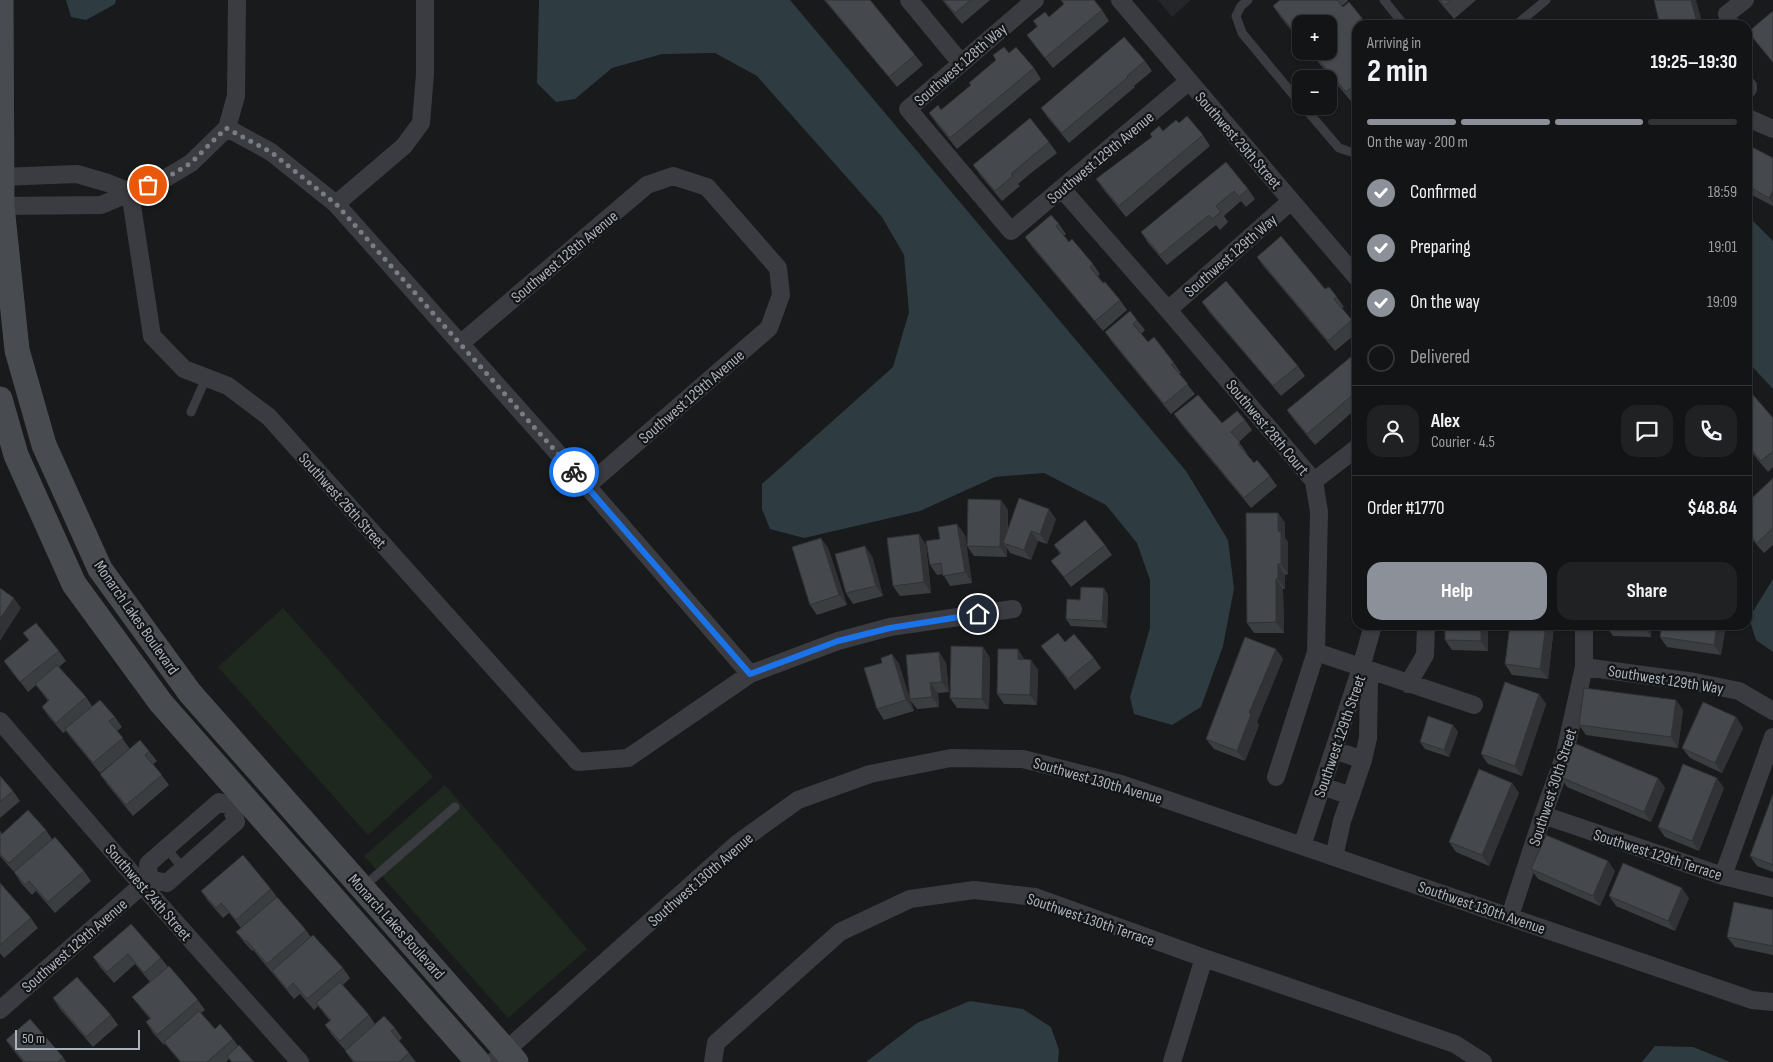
<!DOCTYPE html>
<html lang="en">
<head>
<meta charset="utf-8">
<style>
	:root { --surface:#131415; --page:#202122; --text:#f1f3f6; --muted:#9d9ea0; --line:#323334; --accent:#8c9099 }
	body { margin:0; font-family:"Sofia Sans Condensed",sans-serif; background:var(--page); color:var(--text); height:100vh; display:flex; flex-direction:column; font-size:19px; white-space:nowrap }
	* { box-sizing:border-box; margin:0 }
	p { font-size:16px; color:var(--muted) }
	.icon { flex:none; width:28px; height:28px; fill:none; stroke:currentColor; stroke-width:2; stroke-linecap:round; stroke-linejoin:round }
	.map { position:relative; flex:1; overflow:hidden }
	.drawer { position:absolute; left:1352px; top:20px; width:400px; height:610px; display:flex; flex-direction:column; background:var(--surface); border-radius:15px; box-shadow:0 1px 4px #0004,0 0 0 1px var(--line) }
	.drawer>* { flex:none }
	.fabs { position:absolute; left:1292px; top:15px; display:grid; gap:10px }
	.fabs a { display:grid; place-items:center; width:45px; height:45px; border-radius:10px; background:var(--surface); box-shadow:0 1px 4px #0004,0 0 0 1px var(--line); font-size:25px }
	.scale { position:absolute; left:15px; bottom:12px; width:125px; box-sizing:border-box; padding-left:5px; border:2px solid #abb3bc; border-top:0; font-size:14px; line-height:18px; white-space:nowrap; color:#abb3bc; -webkit-text-stroke:4px #141517; paint-order:stroke }
	.pin { position:absolute; display:grid; place-items:center; width:42px; height:42px; color:#fff; margin:-21px; border:2px solid #fff; border-radius:50%; box-shadow:0 1px 5px #0007 }
	.courier { position:absolute; display:grid; place-items:center; width:50px; height:50px; margin:-25px; border:4px solid #1a73e8; border-radius:50%; background:#fff; color:#222; box-shadow:0 1px 6px #0007 }
	.overview em { font-style:normal; font-weight:700 }
	.overview div { display:flex; flex-direction:column-reverse }
	.overview { display:flex; align-items:center; justify-content:space-between; height:85px; padding:0 15px }
	h1 { font-size:32px; font-weight:700; line-height:38px }
	.bar { display:grid; grid-template-columns:repeat(4,1fr); gap:8px 5px; align-content:center; height:60px; padding:0 15px }
	.bar i { height:6px; border-radius:4px; background:var(--line) }
	.bar .active { background:var(--accent) }
	.bar p { grid-column:span 4 }
	.line { display:flex; align-items:center; gap:12px; padding:0 15px; border-top:1px solid var(--line) }
	.line div { flex:1 }
	.round { display:grid; place-items:center; flex:none; width:52px; height:52px; border-radius:15px; background:var(--page) }
	ol { padding:0 15px; list-style:none }
	li { display:flex; align-items:center; gap:15px; height:55px }
	li p { margin-inline-start:auto }
	li .icon { padding:5px; border-radius:50%; background:var(--accent); color:#fff; stroke-width:4 }
	li:last-child { color:var(--muted) }
	li i { width:28px; height:28px; border:2px solid var(--line); border-radius:50% }
	.action { display:flex; gap:10px; margin-top:auto; padding:10px 15px }
	.action a { flex:1; height:58px; border-radius:15px; background:var(--accent); color:#fff; font-size:20px; font-weight:700; line-height:58px; text-align:center }
	.action a+a { background:var(--page); color:var(--text) }
	.map>svg:first-child { display:block }
	.built { fill:#252629 }
	.green { fill:#1f281f }
	.water { fill:#2e3c41 }
	.lines { fill:none; stroke-linecap:round; stroke-linejoin:round }
	.lane { stroke:#3a3c41; stroke-width:9 }
	.street { stroke:#3a3c41; stroke-width:18 }
	.secondary { stroke:#484c51; stroke-width:25 }
	.wall { fill:#3b3e41 }
	.shaded-wall { fill:#303235 }
	.building { fill:#45484c; stroke:#303235 }
	.done { stroke:#787d84; stroke-width:5; stroke-dasharray:0 9 }
	.route { stroke:#1a73e8; stroke-width:6 }
	.labels { text-anchor:middle; stroke-width:4.5; stroke-linejoin:round; paint-order:stroke }
	.street-label { font-size:16px; fill:#abb3bc; stroke:#141517 }
</style>
</head>
<body>
<div class="map">
<svg width="1773" height="1062" viewBox="0 0 1773 1062">
	<rect width="100%" height="100%" fill="#191a1c"/>
	<path class="built" d="M1158,0H1191L1172,17Z"/>
	<path class="green" d="M283,608L433,777L368,835L218,667Z
		M445,785L587,949L508,1018L364,856Z"/>
	<path class="water" d="M66,0H116L115,4L86,20L71,17Z
		M539,0H790L1186,471L1228,540L1234,589L1223,646L1201,707L1172,725L1134,714L1130,697L1150,628V580L1137,543L1106,505L1044,473L995,477L920,511L804,538L770,529L762,509V484L893,367L909,312L904,255L882,217L757,76L715,53L662,54L612,68L575,99L556,102L537,83Z
		M1748,219L1753,221L1773,241V389L1748,362Z
		M1773,579V652L1756,640L1749,618Z
		M970,1001L1023,1009L1051,1027L1059,1050L1058,1062H866L917,1023Z
		M1655,1046L1693,1047L1730,1062H1642Z"/>
	<g class="lines">
		<path class="lane" d="M1248,0L1241,6L1236,16L1242,33L1301,104
			M1384,0L1404,25
			M1516,25L1546,0
			M1303,106L1339,148L1354,153L1358,152
			M191,412L206,378
			M166,848L183,868
			M363,887L455,807"/>
		<path class="street" d="M909,0L961,63
			M1035,0L908,109L1011,231L1189,81
			M1120,0L1358,279
			M1730,25L1727,14L1745,0
			M1748,86V89
			M1748,118L1773,129
			M227,128L271,152L336,204L587,486L750,674
			M0,177L77,174L108,183L130,192
			M1062,189L1168,310L1314,481L1319,512L1316,652L1276,777
			M130,192L152,336L184,369L228,386L269,417L578,762L628,758L750,674L838,641L890,627L1013,609
			M336,204L404,146L421,123L425,74V0
			M0,206L101,205L166,178L191,163L227,128L236,96L237,0
			M1168,310L1291,201
			M460,344L647,185L673,176L707,187L778,268L781,295L769,328L587,486
			M1314,481L1358,447
			M1316,652L1474,705
			M1584,667L1695,682L1739,691L1773,711
			M1408,684L1425,655L1426,625
			M0,721L142,885L300,1062
			M1334,750L1363,760
			M1322,786L1351,796
			M219,802L231,806L236,822L167,883L149,879L148,864Z
			M1543,815L1723,876L1773,888
			M1302,846L1361,668L1373,625
			M1334,857L1342,821L1363,760L1368,738L1369,681L1361,668
			M1723,876L1773,737
			M1510,916L1543,815L1564,757L1584,667V625
			M0,1010L149,879
			M493,1062L738,843L798,800L870,774L951,758L1023,759L1121,784L1752,1000L1773,1002
			M713,1062L716,1043L840,932L910,899L974,890L1035,897L1204,958L1455,1044L1483,1062
			M1172,1062L1204,958"/>
		<path class="secondary" d="M1,0L2,206L17,350L44,445L100,569L190,693L516,1062
			M0,399L16,455L74,584L161,703L478,1062"/>
	</g>
	<path class="wall" d="M824,0H870L915,55L923,65L897,87Z
		M942,0H990L962,24Z
		M1061,0L1102,10L1109,21L1053,68L1034,45L1027,35L1037,27L1033,21L1049,17L1064,4Z
		M1280,0H1347L1348,1L1342,6L1362,18L1366,25H1358V104L1355,106L1309,51H1329L1301,24V42L1282,19L1273,6Z
		M1438,0H1476L1454,19Z
		M1773,11V63L1756,42L1748,32Z
		M1009,53L1034,68L1041,79L957,149L936,123L929,113L941,110L971,85L996,60L993,55Z
		M1145,61L1152,71L1134,86L1135,87L1069,143L1048,118L1041,108Z
		M1179,123L1203,135L1210,146L1126,217L1103,189L1096,179Z
		M1049,142L1057,153L1031,173L1018,184L1020,186L1002,201L980,175L973,165Z
		M1748,145L1773,158V206L1748,193Z
		M1226,162L1248,189L1255,199L1246,207L1241,201L1224,216L1228,222L1220,230L1216,225L1167,265L1148,243L1141,232Z
		M1059,224L1066,234L1064,236L1069,242L1093,264L1100,274L1098,276L1103,283L1120,300L1127,310L1103,331L1032,247L1025,237Z
		M1257,257L1325,289L1337,297L1344,307L1342,308L1358,328V332L1335,351L1264,267Z
		M1202,302L1298,366L1305,376L1281,396L1209,312Z
		M1137,320L1145,330L1141,334L1148,342L1174,363L1181,373L1179,374L1195,394L1171,414L1112,342L1105,332Z
		M1358,351V407L1315,445L1294,420L1287,410Z
		M1748,389L1773,418V467L1768,472L1748,448Z
		M1174,414L1222,423L1245,420L1252,430L1239,442L1247,453H1246L1254,463L1270,476L1277,486L1251,508L1181,424Z
		M1773,478V545L1764,553L1748,535V502Z
		M1001,500L1008,510V530L1056,519L1047,544L1038,541L1031,560L1010,553L1007,548V557L974,556L967,546Z
		M1278,513L1285,523V538L1288,542V574L1285,575V589H1283L1284,633H1254L1247,623Z
		M965,535L972,583L950,586L943,574L937,575L930,565Z
		M821,538L828,548L847,605L817,615L810,605Z
		M926,545L931,593L900,596L893,586Z
		M1054,545H1105L1112,555L1071,587L1051,561L1060,554Z
		M872,556L883,596L853,604L846,593Z
		M1104,588L1108,595L1107,628L1071,626L1066,619L1080,600Z
		M1488,625V651L1452,650L1445,640Z
		M1510,625H1554V626L1548,679L1512,675L1505,664Z
		M1651,625V637L1613,636L1606,626Z
		M1662,625H1726L1721,655L1667,647L1660,637Z
		M23,633L59,651L66,661L59,667L86,697L92,706L115,717L122,727L117,731L130,749L100,773L72,739L66,731L63,733L49,717L42,707L48,701L36,685L28,692L4,661L29,641Z
		M1041,646L1094,658L1101,668L1075,690Z
		M983,647L990,658L989,709L957,708L950,698Z
		M1276,649L1283,659L1257,722L1259,725L1245,761L1214,749L1206,739Z
		M939,652L946,663L949,692L938,693L939,707L917,709L910,700L914,711L884,720L877,709L882,663L892,654L899,664L909,697Z
		M1025,659L1038,670L1037,705L1004,704L997,694Z
		M1539,694L1546,704L1522,776L1488,764L1481,754Z
		M1676,700L1683,710L1678,748L1586,735L1579,725Z
		M1736,717L1743,728L1722,773L1690,758L1682,748Z
		M1453,725L1458,732L1449,757L1425,749L1420,742Z
		M149,751L157,761L153,764L169,785L133,816L107,784L100,774Z
		M0,776L13,791L20,801L0,818Z
		M1560,777L1658,778L1665,788L1651,822L1567,787Z
		M1512,783L1519,793L1489,866L1456,852L1449,842Z
		M1724,788L1699,851L1665,837L1658,827Z
		M1773,794V872L1757,866L1750,856Z
		M46,830L52,839L84,871L91,881L55,913L36,891L32,895L21,883L14,872L0,856V831L2,834Z
		M1531,869L1615,871L1600,906L1538,879Z
		M0,883L31,918L38,928L4,958L0,953Z
		M271,889L277,897L306,930L311,937L343,968L350,978L343,985L369,1015L375,1024L395,1028L402,1038L399,1041L409,1053L416,1062H353L345,1051V1050L332,1035L325,1025L330,1021L318,1006L314,1010L300,994L294,999L253,950L252,951L244,942L236,932L241,928L229,913L223,918L208,901L201,891Z
		M1609,896L1689,898L1675,931L1616,906Z
		M1773,910V955L1735,947L1727,937Z
		M131,924L161,958L168,967L198,1000L205,1010L201,1013L215,1029L233,1039L238,1046L254,1062H231L229,1059L226,1062H180L165,1044L164,1045L153,1033L146,1022L150,1019L140,1007L132,997L150,982L135,964L114,983L100,967L93,957Z
		M53,998L111,1015L118,1025L93,1047L60,1009Z
		M6,1040L63,1057L66,1062H23L13,1050Z"/>
	<path class="shaded-wall" d="M1691,0H1696L1703,25H1698Z
		M1773,190V204L1769,198Z
		M1001,500L1008,510L1007,544L1003,543L1007,548V557L1000,547Z
		M1049,509L1056,519L1047,544L1040,534Z
		M1278,513L1285,523V538L1288,542V574L1281,564L1278,531Z
		M957,524L965,535L972,583L965,572Z
		M1031,531L1038,541L1031,560L1024,550Z
		M919,534L926,545L931,593L924,582Z
		M821,538L828,548L847,605L839,595Z
		M865,546L872,556L883,596L876,586Z
		M1278,564L1285,575V589L1278,579Z
		M1276,579L1283,589L1284,633L1276,622Z
		M1104,588L1108,595L1107,628L1102,621Z
		M14,598L21,608L0,641V619Z
		M1481,625H1488V651L1481,641Z
		M1546,625H1554V626L1548,679L1540,669Z
		M1644,625H1651V637L1644,627Z
		M1717,625H1726L1721,655L1714,645Z
		M983,647L990,658L989,709L982,699Z
		M1018,649L1025,660L1018,659Z
		M1276,649L1283,659L1257,722L1259,725L1245,761L1237,751L1249,713Z
		M939,652L946,663L949,692L942,682Z
		M892,654L899,664L914,711L906,700Z
		M1031,660L1038,670L1037,705L1030,695Z
		M930,683L938,693L939,707L932,697Z
		M1539,694L1546,704L1522,776L1515,766Z
		M1676,700L1683,710L1678,748L1671,737Z
		M1736,717L1743,728L1722,773L1715,763Z
		M1453,725L1458,732L1449,757L1444,750Z
		M1658,778L1665,788L1651,822L1644,812Z
		M1717,778L1724,788L1699,851L1692,841Z
		M1512,783L1519,793L1489,866L1482,855Z
		M1608,861L1615,871L1600,906L1593,896Z
		M1682,888L1689,898L1675,931L1668,921Z"/>
	<path class="building" d="M825,0H870L915,55L889,77Z
		M943,0H971L955,13Z
		M1061,0H1094L1102,10L1045,58L1027,35L1038,26L1033,21L1045,12L1049,17L1064,4Z
		M1280,0H1337L1343,7L1349,2L1362,18L1356,23L1358,25V83L1346,92L1311,51H1329V24H1301V40L1273,6Z
		M1440,0H1451L1445,5Z
		M1654,0H1691L1698,25H1660Z
		M1773,11V62L1748,32Z
		M1124,37L1145,61L1127,76L1128,77L1062,133L1041,108Z
		M1004,47L1009,53L1016,47L1034,68L950,138L929,113L938,105L941,110L971,85L969,83L996,60L993,55Z
		M1187,116L1203,135L1119,206L1096,179L1152,137L1150,134L1159,126L1163,131L1176,120L1179,123Z
		M1030,118L1049,142L1024,163L1011,174L1013,176L995,191L973,165Z
		M1748,145L1773,158V190L1769,198L1748,186Z
		M1226,162L1248,189L1239,197L1234,191L1216,206L1221,212L1212,219L1209,215L1160,255L1141,232Z
		M1051,215L1059,224L1056,226L1069,242L1072,239L1093,264L1090,267L1103,283L1105,282L1120,300L1095,321L1025,237Z
		M1281,236L1325,289L1329,287L1337,297L1334,299L1352,320L1328,341L1257,257Z
		M1226,281L1298,366L1273,386L1202,302Z
		M1130,311L1137,320L1133,324L1148,342L1154,337L1174,363L1171,364L1188,384L1164,404L1105,332Z
		M1358,351V396L1355,393L1307,434L1287,410Z
		M1748,389L1773,418V451L1761,461L1748,446Z
		M1198,395L1222,423L1237,411L1245,420L1231,432L1240,442L1238,444L1254,463L1257,460L1270,476L1244,498L1174,414Z
		M1773,478V528L1757,543L1748,533V502Z
		M1019,498L1049,509L1040,534L1031,531L1024,550L1003,543Z
		M968,499L1001,500L1000,547L967,546Z
		M1246,513H1278V531L1281,532V564H1278V579H1276V622L1247,623Z
		M1085,520L1105,545L1064,577L1051,561L1061,553L1054,545Z
		M957,524L965,572L943,576L941,563L930,565L926,541L940,539L938,527Z
		M919,534L924,582L893,586L887,538Z
		M821,538L839,595L810,605L792,547Z
		M865,546L876,586L846,593L835,554Z
		M1081,587L1104,588L1102,621L1066,619L1067,599L1080,600Z
		M0,588L14,598L0,619Z
		M36,623L59,651L20,682L4,661L29,640L23,633Z
		M1445,625H1481V641L1445,640Z
		M1510,625H1546L1540,669L1505,664Z
		M1606,625H1644V627L1606,626Z
		M1662,625H1717L1714,645L1660,637Z
		M1058,633L1065,642L1074,634L1094,658L1068,679L1041,646Z
		M1245,637L1276,649L1249,713L1251,714L1237,751L1206,739Z
		M951,646L983,647L982,699L950,698Z
		M998,649H1018V659L1031,660L1030,695L997,694Z
		M939,652L942,682L930,683L932,697L910,699L906,655Z
		M892,654L906,700L877,709L864,668L882,663L881,658Z
		M57,665L86,697L56,723L42,707L49,700L35,684Z
		M1505,682L1539,694L1515,766L1481,754Z
		M1584,688L1676,700L1671,737L1579,725Z
		M100,700L115,717L109,721L123,738L93,763L65,729Z
		M1703,702L1736,717L1715,763L1682,748Z
		M1428,716L1453,725L1444,750L1420,742Z
		M140,740L149,751L145,755L162,775L126,805L100,774Z
		M1574,743L1658,778L1644,812L1560,777Z
		M1683,764L1717,778L1692,841L1658,827Z
		M1479,769L1512,783L1482,855L1449,842Z
		M0,776L13,791L0,802Z
		M1773,794V865L1750,856Z
		M28,810L46,830L9,863L0,854V831L2,834Z
		M1546,835L1608,861L1593,896L1531,869Z
		M55,837L84,871L48,902L29,881L25,885L14,872Z
		M243,855L271,889L236,920L221,903L216,908L201,891Z
		M1623,863L1682,888L1668,921L1609,896Z
		M0,883L31,918L0,945Z
		M277,897L306,930L267,964L246,940L245,941L236,932Z
		M1734,902L1773,910V946L1727,937Z
		M131,924L161,958L144,973L128,954L107,972L93,957Z
		M313,935L343,968L307,999L293,983L287,989L272,971Z
		M169,966L198,1000L157,1035L146,1022L151,1018L132,997Z
		M77,977L111,1015L86,1037L53,998Z
		M340,982L369,1015L340,1041L325,1025L331,1020L316,1003Z
		M199,1011L215,1029L220,1024L233,1039L207,1062H181L164,1042Z
		M384,1016L395,1028L391,1031L409,1053L399,1062H355L345,1051Z
		M30,1019L63,1057L58,1062H25L6,1040Z
		M239,1045L254,1062H232L227,1056Z"/>
	<g class="lines">
		<path class="done" d="M148,185L166,178L191,163L226,128L271,152L336,204L574,472"/>
		<path class="route" d="M574,472L750,674L838,641L890,628L978,614"/>
	</g>
	<g class="labels">
		<g class="street-label">
			<text transform="translate(960 64) rotate(-41)" y="6">Southwest 128th Way</text>
			<text transform="translate(1239 140) rotate(49)" y="6">Southwest 29th Street</text>
			<text transform="translate(1100 157) rotate(-40)" y="6">Southwest 129th Avenue</text>
			<text transform="translate(1230 255) rotate(-41)" y="6">Southwest 129th Way</text>
			<text transform="translate(564 256) rotate(-40)" y="6">Southwest 128th Avenue</text>
			<text transform="translate(691 396) rotate(-41)" y="6">Southwest 129th Avenue</text>
			<text transform="translate(1268 427) rotate(50)" y="6">Southwest 28th Court</text>
			<text transform="translate(343 500) rotate(48)" y="6">Southwest 26th Street</text>
			<text transform="translate(137 617) rotate(55)" y="6">Monarch Lakes Boulevard</text>
			<text transform="translate(1666 679) rotate(9)" y="6">Southwest 129th Way</text>
			<text transform="translate(1339 736) rotate(-71)" y="6">Southwest 129th Street</text>
			<text transform="translate(1098 780) rotate(16)" y="6">Southwest 130th Avenue</text>
			<text transform="translate(1552 787) rotate(-72)" y="6">Southwest 30th Street</text>
			<text transform="translate(1658 854) rotate(18)" y="6">Southwest 129th Terrace</text>
			<text transform="translate(700 879) rotate(-41)" y="6">Southwest 130th Avenue</text>
			<text transform="translate(149 892) rotate(49)" y="6">Southwest 24th Street</text>
			<text transform="translate(1482 907) rotate(19)" y="6">Southwest 130th Avenue</text>
			<text transform="translate(1091 919) rotate(19)" y="6">Southwest 130th Terrace</text>
			<text transform="translate(397 926) rotate(48)" y="6">Monarch Lakes Boulevard</text>
			<text transform="translate(74 945) rotate(-41)" y="6">Southwest 129th Avenue</text>
		</g>
	</g>
</svg>
<div class="fabs">
<a>+</a>
<a>−</a>
</div>
<div class="scale">50 m</div>
<div class="pin" style="left:148px;top:185px;background:#ea580c"><svg class="icon" aria-label="bag" viewBox="0 0 24 24"><path d="M5 8h14l-1 12H6zM9 8a3 3 0 0 1 6 0"/></svg></div>
<div class="pin" style="left:978px;top:614px;background:#1f2937"><svg class="icon" aria-label="home" viewBox="0 0 24 24"><path d="M3 11l9-7 9 7M6 9v11h12V9"/></svg></div>
<div class="courier" style="left:574px;top:472px"><svg class="icon" aria-label="bike" viewBox="0 0 24 24"><circle cx="6" cy="16" r="4"/><circle cx="18" cy="16" r="4"/><path d="M6 16l4-8h5l3 8M10 8l3 8H6M13 5h3"/></svg></div>
<section class="drawer">
<div class="overview"><div><h1>2 min</h1><p>Arriving in</p></div><em>19:25–19:30</em></div>
<div class="bar"><i class="active"></i><i class="active"></i><i class="active"></i><i></i><p>On the way · 200 m</p></div>
<ol>
<li><svg class="icon" aria-label="check" viewBox="0 0 24 24"><path d="M5 12l5 5 9-10"/></svg>Confirmed<p>18:59</p></li>
<li><svg class="icon" aria-label="check" viewBox="0 0 24 24"><path d="M5 12l5 5 9-10"/></svg>Preparing<p>19:01</p></li>
<li><svg class="icon" aria-label="check" viewBox="0 0 24 24"><path d="M5 12l5 5 9-10"/></svg>On the way<p>19:09</p></li>
<li><i></i>Delivered</li>
</ol>
<div class="line" style="height:90px"><a class="round"><svg class="icon" aria-label="person" viewBox="0 0 24 24"><circle cx="12" cy="8" r="4"/><path d="M4 21q1-7 8-7t8 7"/></svg></a><div><b>Alex</b><p>Courier · 4.5</p></div><a class="round"><svg class="icon" aria-label="chat" viewBox="0 0 24 24"><path d="M4 5h16v11H9l-5 4z"/></svg></a><a class="round"><svg class="icon" aria-label="phone" viewBox="0 0 24 24"><path d="M5 4h4l2 5-3 2q2 4 5 5l2-3 5 2v4C11 20 4 13 5 4z"/></svg></a></div>
<div class="line" style="height:65px"><div>Order #1770</div><b>$48.84</b></div>
<div class="action"><a>Help</a><a>Share</a></div>
</section>
</div>
</body>
</html>
